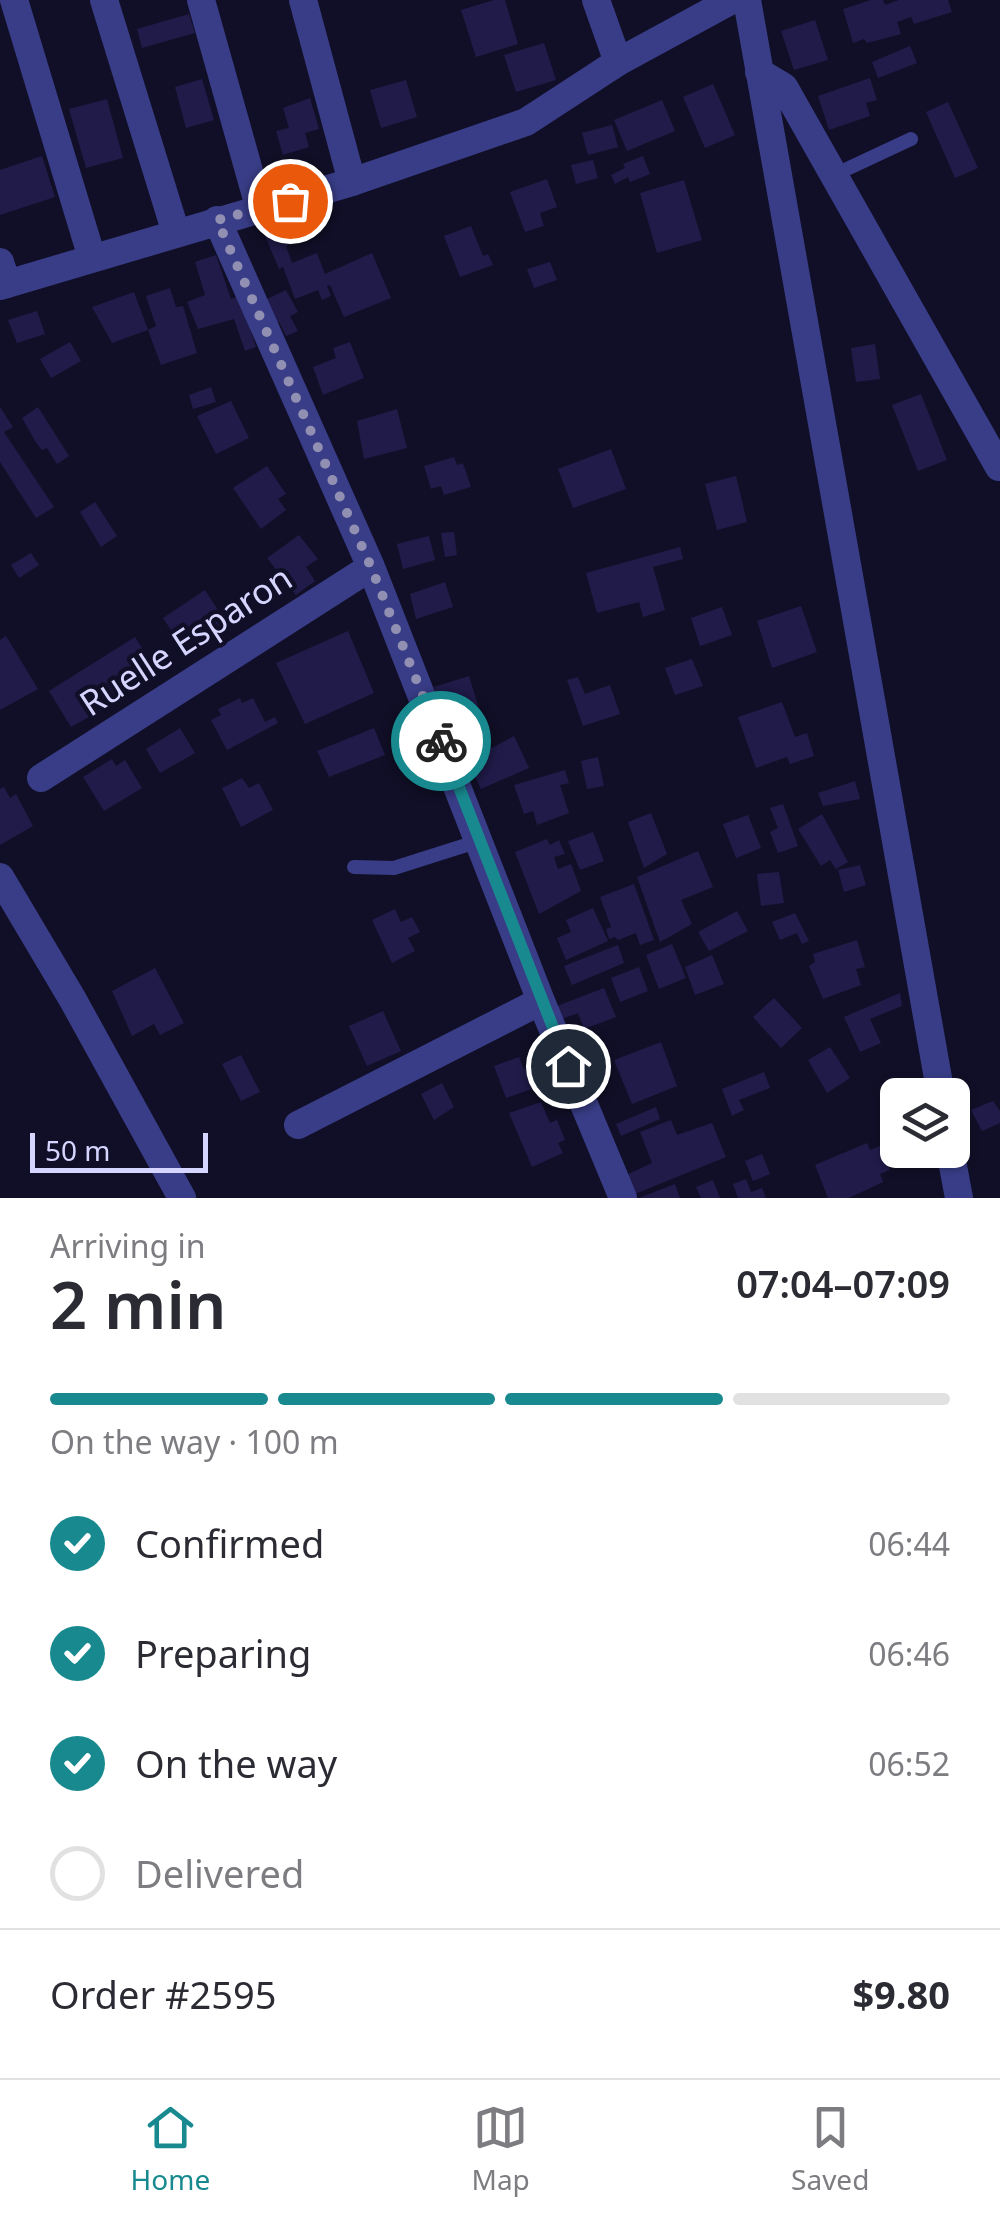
<!DOCTYPE html>
<html lang="en">
<head>
<meta charset="utf-8">
<style>
	:root { --surface:#fff; --page:#f7f7f7; --text:#2b2b33; --muted:#7c7c81; --line:#e1e1e2; --accent:#188a8f }
	body { margin:0; font-family:"Noto Sans",sans-serif; background:var(--page); color:var(--text); height:100vh; display:flex; flex-direction:column; font-size:38px; white-space:nowrap }
	* { box-sizing:border-box; margin:0 }
	p { font-size:32px; color:var(--muted) }
	.icon { flex:none; width:55px; height:55px; fill:none; stroke:currentColor; stroke-width:2; stroke-linecap:round; stroke-linejoin:round }
	.map { position:relative; height:1198px; overflow:hidden }
	.panel { display:flex; flex-direction:column; background:var(--surface); flex:1 }
	.panel>* { flex:none }
	.buttons { position:absolute; left:880px; top:1078px; display:grid; gap:20px }
	.buttons a { display:grid; place-items:center; width:90px; height:90px; border-radius:15px; background:var(--surface); box-shadow:0 2px 8px #0004; font-size:50px }
	.scale { position:absolute; left:30px; bottom:25px; width:178px; box-sizing:border-box; padding-left:10px; border:5px solid #d6d5ff; border-top:0; font-size:28px; line-height:35px; white-space:nowrap; color:#d6d5ff; -webkit-text-stroke:8px #110f27; paint-order:stroke }
	.pin { position:absolute; display:grid; place-items:center; width:85px; height:85px; color:#fff; margin:-42px; border:5px solid #fff; border-radius:50%; box-shadow:0 2px 10px #0007 }
	.courier { position:absolute; display:grid; place-items:center; width:100px; height:100px; margin:-50px; border:8px solid #188a8f; border-radius:50%; background:#fff; color:#222; box-shadow:0 2px 12px #0007 }
	.summary em { font-style:normal; font-weight:600 }
	.summary div { display:flex; flex-direction:column-reverse }
	.summary { display:flex; align-items:center; justify-content:space-between; height:170px; padding:0 50px }
	h1 { font-size:65px; font-weight:600; line-height:75px }
	.bar { display:grid; grid-template-columns:repeat(4,1fr); gap:15px 10px; align-content:center; height:120px; padding:0 50px }
	.bar i { height:12px; border-radius:8px; background:var(--line) }
	.bar .current { background:var(--accent) }
	.bar p { grid-column:span 4 }
	.line { display:flex; align-items:center; gap:25px; padding:0 50px; border-top:2px solid var(--line) }
	.line div { flex:1 }
	ol { padding:0 50px; list-style:none }
	li { display:flex; align-items:center; gap:30px; height:110px }
	li p { margin-inline-start:auto }
	li .icon { padding:10px; border-radius:50%; background:var(--accent); color:#fff; stroke-width:4 }
	li:last-child { color:var(--muted) }
	li i { width:55px; height:55px; border:5px solid var(--line); border-radius:50% }
	.menu { display:flex; justify-content:space-around; align-items:center; height:140px; border-top:2px solid var(--line); background:var(--surface); font-size:28px; color:var(--muted) }
	.menu a { display:grid; justify-items:center; gap:5px }
	.menu .current { color:var(--accent) }
	.map>svg:first-child { display:block }
	.building { fill:#201b49 }
	.lines { fill:none; stroke-linecap:round; stroke-linejoin:round }
	.service { stroke:#393d87; stroke-width:14 }
	.minor { stroke:#393d87; stroke-width:28 }
	.tertiary { stroke:#393d87; stroke-width:28 }
	.done { stroke:#9190b3; stroke-width:10; stroke-dasharray:0 18 }
	.route { stroke:#188a8f; stroke-width:12 }
	.labels { text-anchor:middle; stroke-width:9; stroke-linejoin:round; paint-order:stroke }
	.street-label { font-size:35px; fill:#d6d5ff; stroke:#110f27 }
</style>
</head>
<body>
<div class="map">
<svg width="1000" height="1198" viewBox="0 0 1000 1198">
	<rect width="100%" height="100%" fill="#110f27"/>
	<path class="building" d="M494,0H505L518,44L476,57L461,10Z
		M871,0H883L885,5L899,0H948L952,12L914,24L911,17L897,22L901,34L867,43L864,39L853,43L843,9Z
		M189,14L195,33L142,48L137,29Z
		M815,20L828,60L794,70L781,31Z
		M544,43L556,80L516,92L504,55Z
		M910,46L917,63L878,78L872,62Z
		M870,78L877,100L866,103L870,116L829,130L818,96Z
		M202,79L214,120L186,128L175,87Z
		M406,80L417,117L381,128L370,90Z
		M713,84L735,135L705,148L683,97Z
		M310,98L319,129L305,133L309,147L283,155L276,131L289,128L283,108Z
		M107,99L123,158L86,168L69,109Z
		M662,100L675,131L627,151L614,120Z
		M948,102L978,168L955,178L926,112Z
		M612,125L618,147L588,155L582,133Z
		M42,156L55,197L0,215V170Z
		M643,156L650,174L630,182L628,177L615,184L611,175L625,168L623,164Z
		M593,160L598,178L576,184L571,165Z
		M547,179L557,207L540,213L544,226L525,232L510,192Z
		M684,180L702,240L657,253L640,193Z
		M471,226L483,256L488,254L493,265L460,277L444,236Z
		M290,227L296,242L286,246L292,263L317,253L325,274L372,253L391,298L344,317L330,285L327,286L331,296L322,300L318,290L295,299L283,267L279,269L264,233L274,228L277,233Z
		M216,255L231,299L239,296L256,347L245,351L234,319L198,329L187,302L205,295L195,262Z
		M550,262L557,280L534,288L527,269Z
		M170,288L176,307L183,306L197,353L161,365L148,330L112,343L92,307L134,292L148,330L156,326L146,296Z
		M286,290L298,312L290,316L298,331L286,336L279,322L274,324L263,301Z
		M37,311L45,334L17,343L8,320Z
		M70,342L81,361L51,378L40,359Z
		M350,342L364,378L323,395L313,367L336,358L333,348Z
		M875,344L880,379L856,382L851,348Z
		M211,387L216,402L193,409L189,395Z
		M921,394L947,460L918,471L892,405Z
		M231,401L249,438L216,454L197,416Z
		M0,407L13,427L4,432L54,507L36,518L0,462Z
		M38,407L69,456L57,464L47,448L42,450L37,444L22,418Z
		M397,409L407,448L364,459L357,421Z
		M611,449L626,489L573,508L558,469Z
		M454,457L457,465L463,463L471,487L444,495L441,486L431,489L424,466Z
		M267,466L286,494L278,499L286,510L261,529L233,488Z
		M736,476L747,522L717,530L705,484Z
		M95,502L117,536L101,547L80,512Z
		M454,532L457,555L445,557L441,533Z
		M299,535L318,559L306,567L315,581L296,595L267,558Z
		M429,536L435,560L403,569L397,544Z
		M680,547L683,559L653,567L665,610L643,617L639,602L597,613L586,573Z
		M31,553L39,565L19,578L11,565Z
		M445,582L453,607L416,619L410,594Z
		M205,590L231,630L201,650L196,643L184,650L163,618Z
		M801,606L817,652L772,668L757,621Z
		M722,607L732,635L700,646L691,618Z
		M348,631L374,693L305,724L276,663Z
		M6,636L38,689L0,710V640Z
		M135,637L155,669L144,676L146,680L123,695L120,691L109,698L107,693L97,698L103,709L71,727L49,691Z
		M692,659L703,686L675,695L665,668Z
		M469,676L479,709L469,712L473,724L456,730L453,718L445,720L434,687Z
		M578,677L585,694L610,685L620,714L583,726L567,680Z
		M240,698L242,703L253,698L265,722L275,717L278,723L227,750L211,720L221,715L218,709Z
		M782,702L795,737L807,733L814,756L790,764L787,757L756,768L738,717Z
		M180,728L195,753L160,773L146,749Z
		M374,728L385,755L329,777L317,751Z
		M514,736L529,768L481,789L467,761Z
		M598,757L604,786L587,789L581,761Z
		M112,759L116,766L125,760L142,788L104,811L83,777Z
		M565,770L569,783L560,785L569,813L537,825L533,811L524,814L514,785Z
		M242,778L249,788L259,783L273,810L241,827L222,788Z
		M855,781L860,799L823,806L818,793Z
		M4,787L10,798L16,794L33,826L0,845V789Z
		M783,804L798,846L778,853L770,832L778,828L770,808Z
		M651,813L667,854L644,868L628,822Z
		M822,814L848,862L836,869L830,860L821,866L798,829Z
		M748,815L761,848L736,858L723,824Z
		M593,832L604,861L580,870L568,841Z
		M547,839L550,845L559,840L565,854L554,857L558,869L571,864L581,891L539,914L515,852Z
		M698,851L713,887L681,900L692,924L660,942L637,877Z
		M860,865L866,885L844,892L838,870Z
		M779,872L784,903L761,906L757,874Z
		M634,884L654,940L640,945L636,933L618,940L615,937L609,939L606,929L611,927L600,897Z
		M593,908L608,941L566,960L557,938L571,932L566,920Z
		M395,909L401,922L412,917L420,932L408,938L415,951L392,963L372,920Z
		M737,911L748,931L709,951L698,932Z
		M795,913L809,941L802,944L797,933L780,940L772,922Z
		M857,940L865,967L856,969L861,985L823,999L809,966L815,962L813,954Z
		M672,944L686,978L659,989L646,955Z
		M618,945L624,963L572,985L564,966Z
		M712,955L724,984L695,995L685,967Z
		M639,967L648,991L620,1002L611,978Z
		M155,968L184,1023L160,1035L154,1024L132,1036L112,991Z
		M604,988L616,1017L584,1029L578,1013L554,1022L549,1009Z
		M900,993L902,1006L870,1019L881,1043L860,1052L844,1017Z
		M774,998L802,1028L781,1048L753,1017Z
		M383,1011L401,1051L367,1066L349,1026Z
		M661,1042L677,1086L632,1104L614,1060Z
		M830,1047L850,1078L827,1093L808,1060Z
		M241,1055L260,1092L241,1101L222,1064Z
		M519,1057L524,1069L537,1064L544,1085L506,1098L494,1066Z
		M764,1072L770,1088L739,1100L744,1110L732,1116L722,1089Z
		M442,1083L454,1107L434,1120L421,1094Z
		M993,1101L1000,1111V1123L982,1131L971,1110Z
		M541,1102L550,1123L557,1120L565,1140L558,1143L563,1153L532,1167L509,1113Z
		M656,1107L660,1119L621,1136L616,1124Z
		M671,1120L677,1135L712,1123L726,1157L630,1196L622,1177L652,1163L640,1132Z
		M867,1143L870,1150L880,1146L890,1170L880,1174L883,1182L849,1198H828L815,1165Z
		M762,1154L770,1174L753,1181L745,1161Z
		M746,1179L751,1192L762,1188L766,1198H738L733,1184Z
		M713,1180L720,1198H701L696,1187Z
		M675,1184L680,1198H639Z"/>
	<g class="lines">
		<path class="service" d="M834,175L911,139
			M354,867L394,868L479,841"/>
		<path class="minor" d="M14,0L92,258
			M104,0L176,233
			M201,0L260,210
			M303,0L352,182
			M596,0L618,62
			M747,0L941,1095
			M759,72L784,87L999,467
			M217,220L371,567L541,1001L623,1198
			M0,262L7,284
			M41,778L371,567
			M0,877L73,1000L182,1198
			M298,1125L541,1001
			M950,1150L959,1198"/>
		<path class="tertiary" d="M0,286L352,182L526,122L618,62L732,0"/>
	</g>
	<g class="lines">
		<path class="done" d="M290,201L217,220L371,567L441,741"/>
		<path class="route" d="M441,741L568,1066"/>
	</g>
	<g class="labels">
		<g class="street-label">
			<text transform="translate(186 641) rotate(-33)" y="12">Ruelle Esparon</text>
		</g>
	</g>
</svg>
<div class="buttons">
<a><svg class="icon" aria-label="layers" viewBox="0 0 24 24"><path d="M12 4l9 5-9 5-9-5zM3 14l9 5 9-5"/></svg></a>
</div>
<div class="scale">50 m</div>
<div class="pin" style="left:290px;top:201px;background:#ea580c"><svg class="icon" aria-label="bag" viewBox="0 0 24 24"><path d="M5 8h14l-1 12H6zM9 8a3 3 0 0 1 6 0"/></svg></div>
<div class="pin" style="left:568px;top:1066px;background:#1f2937"><svg class="icon" aria-label="home" viewBox="0 0 24 24"><path d="M3 11l9-7 9 7M6 9v11h12V9"/></svg></div>
<div class="courier" style="left:441px;top:741px"><svg class="icon" aria-label="bike" viewBox="0 0 24 24"><circle cx="6" cy="16" r="4"/><circle cx="18" cy="16" r="4"/><path d="M6 16l4-8h5l3 8M10 8l3 8H6M13 5h3"/></svg></div>
</div>
<section class="panel">
<div class="summary"><div><h1>2 min</h1><p>Arriving in</p></div><em>07:04–07:09</em></div>
<div class="bar"><i class="current"></i><i class="current"></i><i class="current"></i><i></i><p>On the way · 100 m</p></div>
<ol>
<li><svg class="icon" aria-label="check" viewBox="0 0 24 24"><path d="M5 12l5 5 9-10"/></svg>Confirmed<p>06:44</p></li>
<li><svg class="icon" aria-label="check" viewBox="0 0 24 24"><path d="M5 12l5 5 9-10"/></svg>Preparing<p>06:46</p></li>
<li><svg class="icon" aria-label="check" viewBox="0 0 24 24"><path d="M5 12l5 5 9-10"/></svg>On the way<p>06:52</p></li>
<li><i></i>Delivered</li>
</ol>
<div class="line" style="height:130px"><div>Order #2595</div><b>$9.80</b></div>
</section>
<nav class="menu">
<a class="current"><svg class="icon" aria-label="home" viewBox="0 0 24 24"><path d="M3 11l9-7 9 7M6 9v11h12V9"/></svg>Home</a>
<a><svg class="icon" aria-label="map" viewBox="0 0 24 24"><path d="M3 6l6-2 6 2 6-2v14l-6 2-6-2-6 2zM9 4v14M15 6v14"/></svg>Map</a>
<a><svg class="icon" aria-label="saved" viewBox="0 0 24 24"><path d="M7 4h10v16l-5-4-5 4z"/></svg>Saved</a>
</nav>
</body>
</html>
